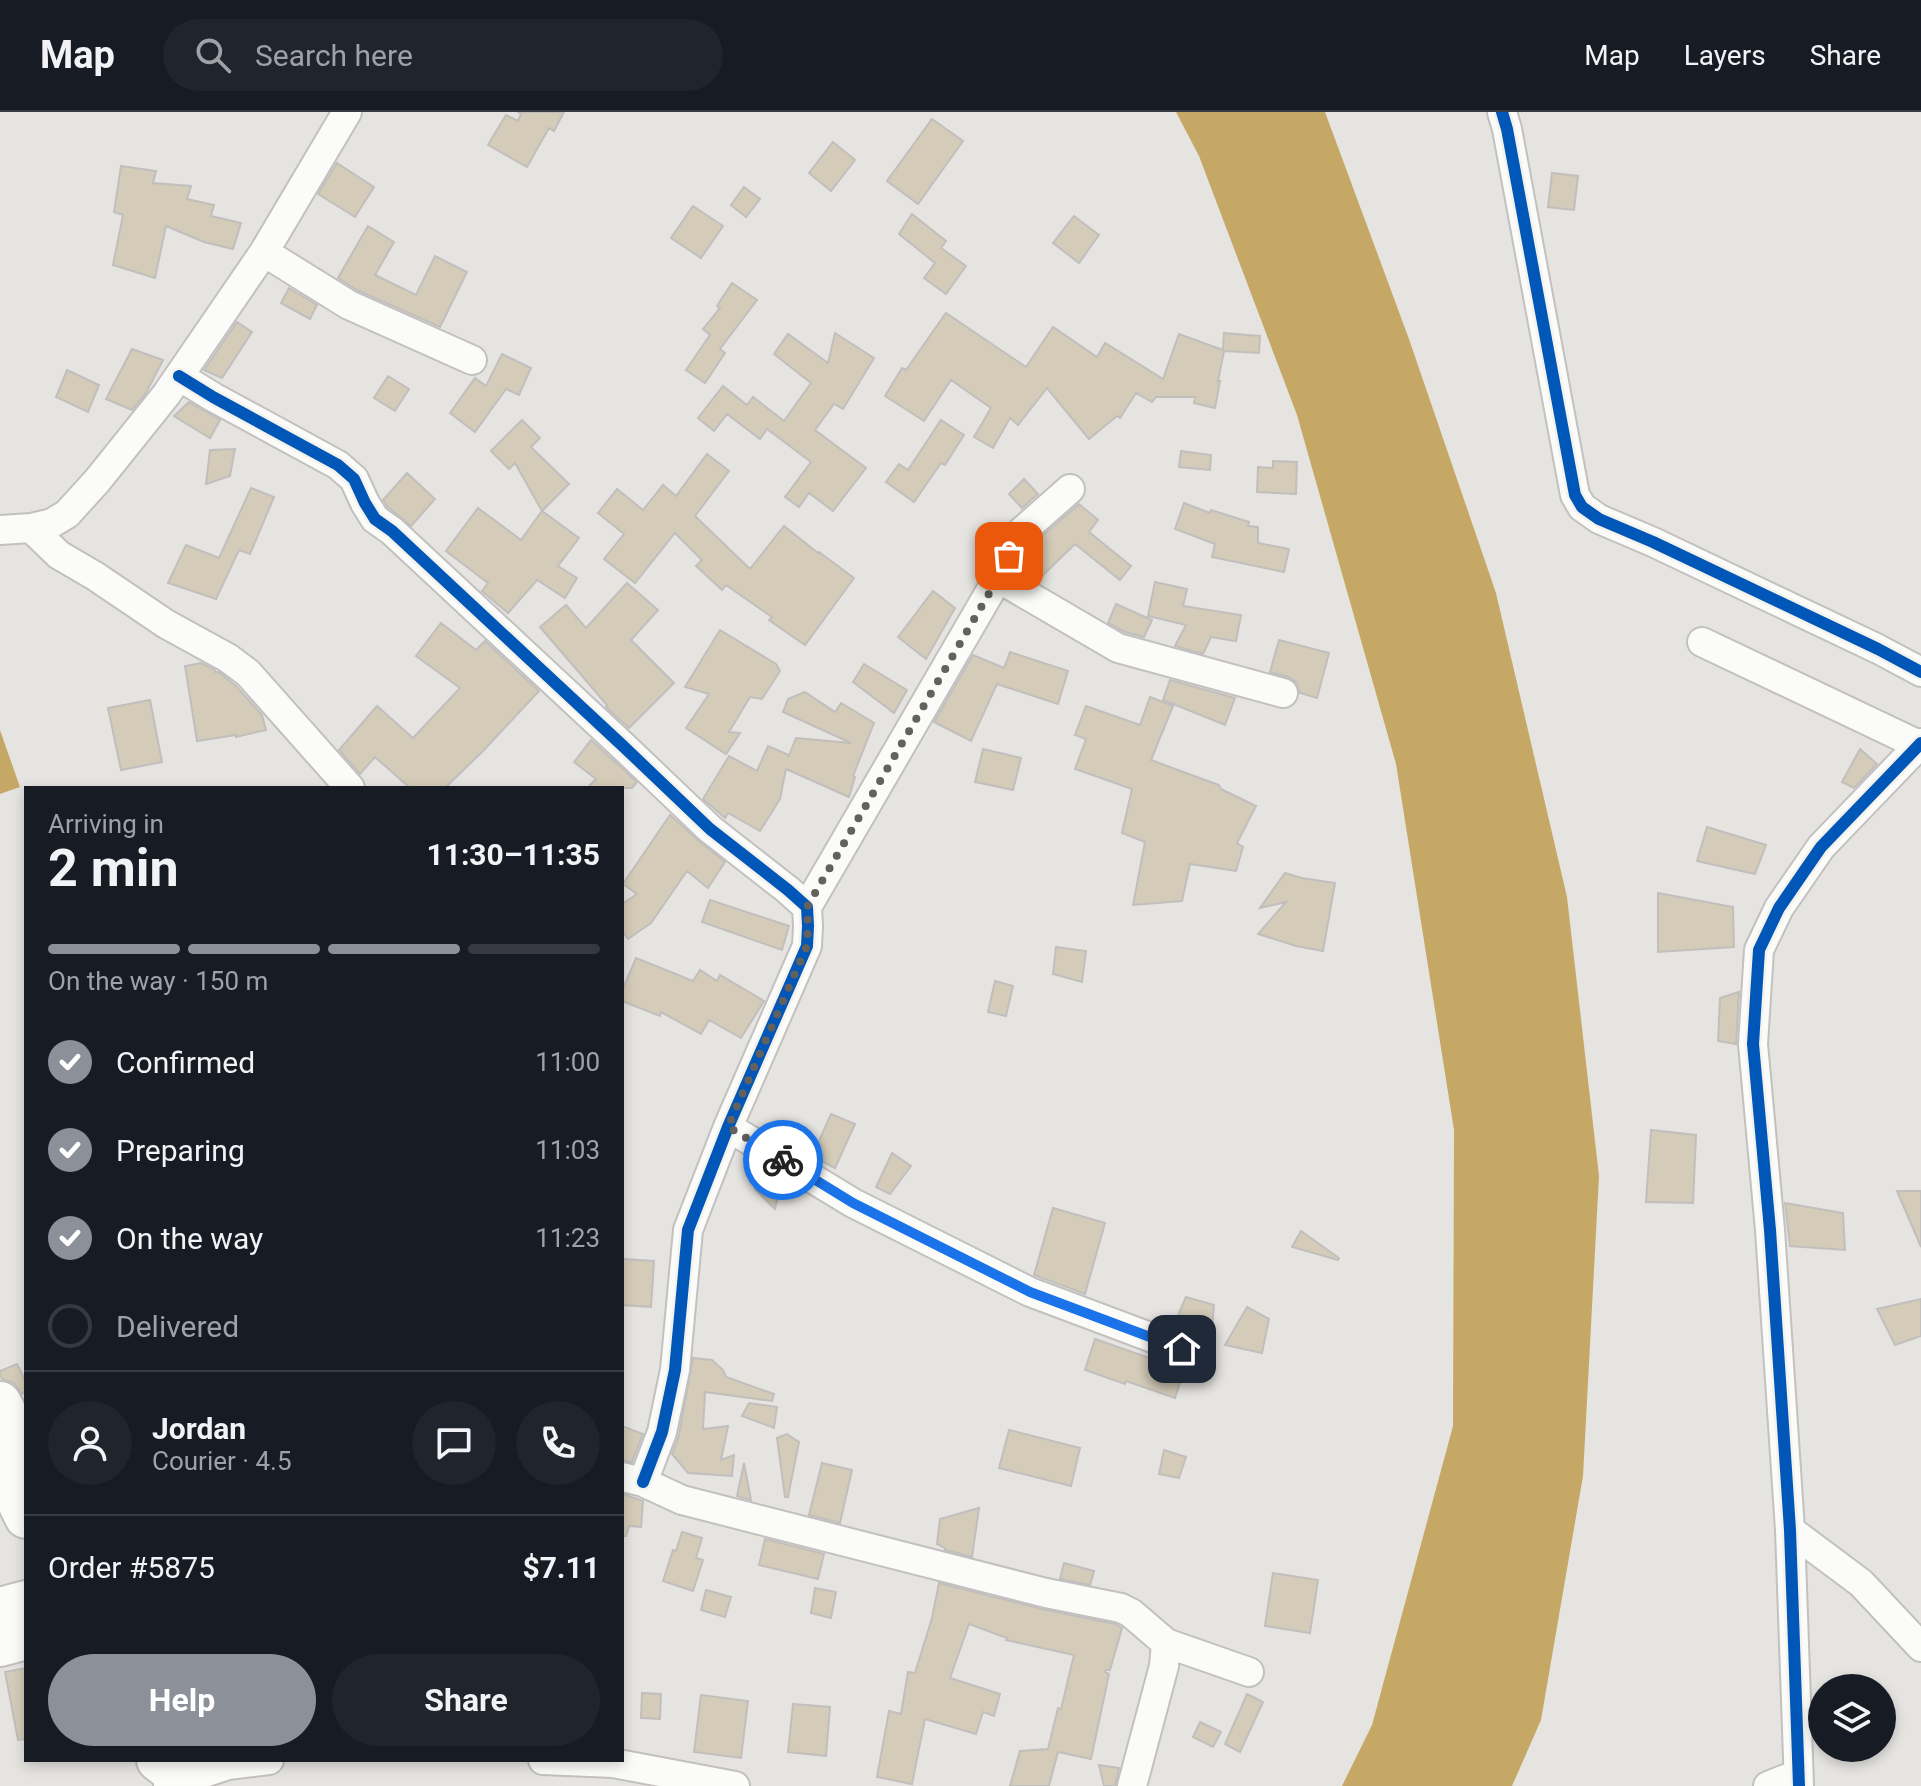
<!DOCTYPE html>
<html lang="en">
<head>
<meta charset="utf-8">
<style>
	:root { --surface:#171b24; --page:#20242c; --text:#f1f3f6; --muted:#9ea1a6; --line:#363941; --accent:#8c9099 }
	body { margin:0; font-family:Roboto,sans-serif; background:var(--page); color:var(--text); height:100vh; display:flex; flex-direction:column; font-size:30px; white-space:nowrap }
	* { box-sizing:border-box; margin:0 }
	p { font-size:26px; color:var(--muted) }
	.icon { flex:none; width:44px; height:44px; fill:none; stroke:currentColor; stroke-width:2; stroke-linecap:round; stroke-linejoin:round }
	.map { position:relative; flex:1; overflow:hidden }
	.panel { position:absolute; left:24px; top:674px; width:600px; height:976px; display:flex; flex-direction:column; background:var(--surface); border-radius:0px; box-shadow:0 4px 12px #0003 }
	.panel>* { flex:none }
	.buttons { position:absolute; left:1808px; top:1562px; display:grid; gap:16px }
	.buttons a { display:grid; place-items:center; width:88px; height:88px; border-radius:50%; background:var(--surface); box-shadow:0 4px 12px #0003; font-size:40px }
	.pin { position:absolute; display:grid; place-items:center; width:68px; height:68px; color:#fff; margin:-34px; border-radius:16px; box-shadow:0 4px 12px #0006 }
	.courier { position:absolute; display:grid; place-items:center; width:80px; height:80px; margin:-40px; border:6px solid #1a73e8; border-radius:50%; background:#fff; color:#222; box-shadow:0 2px 10px #0007 }
	.overview em { font-style:normal; font-weight:700 }
	.overview div { display:flex; flex-direction:column-reverse }
	.overview { display:flex; align-items:center; justify-content:space-between; height:136px; padding:0 24px }
	h1 { font-size:52px; font-weight:700; line-height:60px }
	.bar { display:grid; grid-template-columns:repeat(4,1fr); gap:12px 8px; align-content:center; height:96px; padding:0 24px }
	.bar i { height:10px; border-radius:6px; background:var(--line) }
	.bar .active { background:var(--accent) }
	.bar p { grid-column:span 4 }
	.line { display:flex; align-items:center; gap:20px; padding:0 24px; border-top:2px solid var(--line) }
	.line div { flex:1 }
	.round { display:grid; place-items:center; flex:none; width:84px; height:84px; border-radius:42px; background:var(--page) }
	ol { padding:0 24px; list-style:none }
	li { display:flex; align-items:center; gap:24px; height:88px }
	li p { margin-inline-start:auto }
	li .icon { padding:8px; border-radius:50%; background:var(--accent); color:#fff; stroke-width:4 }
	li:last-child { color:var(--muted) }
	li i { width:44px; height:44px; border:4px solid var(--line); border-radius:50% }
	.button { display:flex; gap:16px; margin-top:auto; padding:16px 24px }
	.button a { flex:1; height:92px; border-radius:48px; background:var(--accent); color:#fff; font-size:32px; font-weight:700; line-height:92px; text-align:center }
	.button a+a { background:var(--page); color:var(--text) }
	header { display:flex; align-items:center; gap:48px; box-sizing:border-box; height:112px; padding:0 40px; background:var(--surface); border-bottom:2px solid var(--line) }
	header strong { font-size:38px }
	nav { display:flex; gap:44px; margin-inline-start:auto; font-size:28px }
	.search { width:560px; height:72px; background:var(--page); display:flex; align-items:center; gap:20px; box-sizing:border-box; padding:0 28px; border-radius:44px; color:var(--muted); font-size:30px }
	.map>svg:first-child { display:block }
	.water { fill:#c6a866 }
	.building { fill:#d4cbb8; stroke:#c1bfbd; stroke-width:2 }
	.lines { fill:none; stroke-linecap:round; stroke-linejoin:round }
	.minor-casing { stroke:#c2c1bf; stroke-width:32 }
	.highway-casing { stroke:#c2c1bf; stroke-width:46 }
	.minor { stroke:#fbfbfa; stroke-width:28 }
	.highway { stroke:#fbfbfa; stroke-width:42 }
	.cycleway-casing { stroke:#f4f2ed; stroke-width:17 }
	.cycleway { stroke:#0057b8; stroke-width:12 }
	.done { stroke:#62615e; stroke-width:8; stroke-dasharray:0 14.4 }
	.route { stroke:#1a73e8; stroke-width:10 }
</style>
</head>
<body>
<header>
<strong>Map</strong>
<div class="search"><svg class="icon" aria-label="search" viewBox="0 0 24 24"><circle cx="10" cy="10" r="6"/><path d="M15 15l6 6"/></svg>Search here</div>
<nav><a>Map</a><a>Layers</a><a>Share</a></nav>
</header>
<div class="map">
<svg width="1921" height="1674" viewBox="0 0 1921 1674">
	<rect width="100%" height="100%" fill="#e6e4e1"/>
	<path class="water" d="M1176,0H1325L1409,227L1496,481L1567,785L1599,1064L1583,1364L1541,1608L1512,1674H1342L1372,1613L1453,1314L1454,1018L1396,652L1297,303L1199,44Z
		M0,618L20,675L0,682Z"/>
	<path class="building" d="M518,0H564L554,19L549,16L527,55L488,33L506,3L518,9L521,2Z
		M932,7L963,29L918,92L887,69Z
		M833,30L855,48L831,79L809,61Z
		M337,51L374,75L355,105L318,82Z
		M121,54L156,59L153,71L191,74L187,87L214,93L211,104L241,111L233,137L204,130L166,114L155,166L113,153L123,103L114,100Z
		M1552,61L1578,64L1574,98L1548,95Z
		M744,75L760,87L746,105L731,93Z
		M693,94L723,114L701,146L671,126Z
		M912,102L946,129L941,136L966,154L946,182L924,166L935,151L899,122Z
		M1074,104L1099,123L1079,151L1053,131Z
		M368,114L394,130L375,163L416,183L435,144L467,160L440,215L357,178L338,166Z
		M732,171L757,188L720,237L725,241L705,271L686,258L710,223L703,217L720,196L717,194Z
		M289,176L317,193L310,207L281,191Z
		M946,201L1026,255L1053,215L1097,245L1105,231L1163,267L1179,222L1223,238L1224,221L1260,224L1259,241L1224,239L1218,269H1220L1215,296L1194,291L1195,285H1156L1152,290L1136,281L1120,306L1117,304L1089,327L1047,276L1018,313L1010,306L993,336L974,325L991,296L951,268L924,309L885,284L902,256L906,258Z
		M237,210L252,220L222,266L204,258Z
		M835,221L874,246L843,297L834,292L815,318L866,356L833,399L809,381L799,395L785,385L811,350L767,317L760,327L727,302L714,319L698,306L723,274L747,293L753,285L784,309L811,271L774,242L788,222L828,251Z
		M132,237L163,248L146,281L132,298L106,287Z
		M502,242L531,256L519,283L506,277L475,320L450,301L475,266L486,274Z
		M67,258L99,273L88,300L56,285Z
		M388,264L409,277L395,299L374,286Z
		M189,290L220,308L210,326L174,304Z
		M522,308L540,326L531,335L569,372L542,399L515,351L509,357L491,339Z
		M941,308L964,323L945,353L941,351L914,390L886,370L899,352L908,358Z
		M235,337L230,364L206,372L210,338Z
		M1181,339L1211,343L1210,358L1179,355Z
		M707,342L729,359L695,404L750,457L784,414L818,441L819,440L854,466L805,533L769,508L772,505L726,473L722,478L696,454L702,448L675,421L635,471L604,447L624,422L598,401L617,377L643,398L663,373L676,384Z
		M1273,349L1297,350L1296,382L1257,380L1258,355L1273,356Z
		M407,361L435,387L411,414L388,395L383,388Z
		M1024,367L1038,382L1022,396L1009,382Z
		M251,376L274,385L250,442L239,438L216,487L168,471L186,433L219,446Z
		M1184,391L1210,401L1211,398L1249,410L1248,414L1258,415V431L1289,437L1284,460L1212,445L1215,432L1175,417Z
		M1079,392L1098,408L1089,420L1131,454L1120,468L1075,432L1041,465L1025,449L1033,432Z
		M478,396L521,428L542,399L579,426L558,454L577,466L565,486L537,468L508,501L482,479L488,471L446,439Z
		M1155,470L1187,477L1183,494L1241,503L1236,529L1211,525L1203,542L1175,534L1186,513L1148,504Z
		M627,471L658,498L631,528L674,571L629,616L606,595L607,593L540,515L566,493L586,516Z
		M933,479L955,496L926,547L898,525Z
		M1116,492L1152,508L1144,525L1125,520L1108,511Z
		M441,511L476,538L485,529L539,579L483,639L445,676H410L375,645L360,662L339,638L377,594L413,626L460,576L416,544Z
		M720,518L776,552L780,559L762,587L750,585L729,620L740,621L726,642L686,616L709,582L685,575Z
		M1279,528L1329,541L1317,586L1300,581L1296,570L1288,565L1270,560Z
		M1010,540L1068,559L1058,592L997,572L971,629L934,610L973,543L1004,556Z
		M201,551L215,558V560H219L236,574L262,603L266,618L236,625V623L197,629L185,554Z
		M864,552L907,578L894,601L853,570Z
		M1170,568L1235,586L1225,613L1163,588Z
		M805,580L835,600L841,591L874,611L853,664L855,665L849,685L786,657L780,687L760,719L728,701L725,706L703,687L729,644L757,659L768,634L789,643L788,646L796,626L851,631L783,600L788,587Z
		M1150,585L1173,594L1151,648L1219,673L1221,677L1256,694L1237,731L1243,735L1236,759L1190,752L1182,789L1133,793L1145,730L1122,721L1132,677L1075,657L1086,627L1075,623L1086,594L1140,613Z
		M150,588L162,650L121,658L108,596Z
		M591,628L637,670L632,676H587L596,667L574,650Z
		M983,637L1021,646L1013,678L975,670Z
		M1860,637L1877,652L1854,676L1842,670Z
		M670,703L700,730L725,750L708,776L687,759L651,811L628,827L622,819V792L637,782L623,772Z
		M1707,715L1766,733L1755,762L1697,749Z
		M1285,761L1302,766L1335,771L1323,839L1296,834L1258,822L1286,790L1260,796Z
		M1658,781L1733,795L1734,835L1658,840Z
		M710,788L789,814L782,838L702,810Z
		M1056,835L1086,839L1082,870L1053,862Z
		M636,846L693,869L700,858L717,869L720,863L764,889L741,926L709,908L701,922L661,900L660,904L622,889V879Z
		M995,869L1013,874L1006,904L988,900Z
		M1739,880L1736,932L1718,929L1720,886Z
		M831,1002L855,1012L835,1056L812,1044Z
		M1651,1018L1696,1023L1693,1091L1646,1090Z
		M892,1041L911,1054L890,1082L876,1075Z
		M760,1061L782,1068L775,1097L755,1077Z
		M1897,1079H1921V1135Z
		M1785,1091L1843,1101L1845,1138L1790,1134Z
		M1053,1096L1105,1111L1085,1182L1034,1163Z
		M1301,1119L1339,1146L1338,1148L1292,1135Z
		M622,1147L654,1149L651,1195L622,1193Z
		M1186,1185L1214,1193L1211,1226L1175,1210Z
		M1921,1187V1224L1895,1233L1877,1197Z
		M1247,1195L1269,1207L1262,1241L1225,1233Z
		M1095,1227L1184,1258L1175,1286L1126,1269L1125,1272L1085,1258Z
		M693,1246L712,1248L723,1258L726,1265L774,1282L772,1289L705,1280L703,1317L728,1314L721,1348L734,1343L732,1364L688,1361L672,1342L679,1323Z
		M17,1252L26,1270V1279L22,1282L14,1271L2,1267L0,1263V1259Z
		M749,1291L777,1295L774,1316L742,1304Z
		M622,1314L643,1322L632,1350L622,1348Z
		M1009,1318L1080,1336L1071,1374L999,1356Z
		M787,1322L799,1330L788,1385H785L777,1326Z
		M1164,1338L1186,1345L1179,1366L1159,1362Z
		M744,1351L751,1388L737,1384Z
		M822,1351L852,1358L840,1411L809,1403Z
		M622,1382L643,1389L641,1415L629,1414L626,1424H622Z
		M979,1396L972,1445L945,1438V1436L937,1432L940,1407Z
		M682,1420L702,1426L696,1446L703,1448L693,1479L663,1469L673,1438L676,1439Z
		M765,1427L824,1442L818,1467L759,1453Z
		M1064,1451L1094,1459L1090,1473L1060,1467Z
		M1273,1461L1318,1468L1310,1521L1265,1514Z
		M939,1471L1042,1497L1115,1512L1122,1516L1110,1558H1106L1105,1560L1109,1562L1091,1647L1058,1640L1049,1674H1010L1020,1639L1048,1637L1058,1596L1061,1597L1074,1543L1006,1528L1007,1526L969,1512L950,1566L1000,1582L994,1604L983,1600L976,1622L925,1607L912,1672L877,1665L889,1599L901,1602L908,1560L915,1561L932,1506Z
		M815,1476L836,1480L831,1506L811,1501Z
		M706,1478L731,1485L725,1505L701,1498Z
		M26,1556V1627L18,1628L5,1560Z
		M642,1581L661,1582L660,1607L641,1606Z
		M1247,1582L1263,1590L1240,1640L1225,1632Z
		M701,1583L748,1589L741,1646L694,1640Z
		M793,1592L830,1595L826,1644L788,1640Z
		M1200,1610L1221,1620L1213,1635L1193,1625Z
		M1099,1653L1119,1656L1115,1674H1104Z"/>
	<g class="lines">
		<defs>
			<path id="minor" d="M1502,0L1507,17L1575,383L1582,395L1599,407L1653,430L1878,537L1921,560
				M264,140L349,193L472,248
				M179,264L213,285L338,353L354,367L365,391L375,407L392,419L623,634L710,717L788,778L807,795L808,814L807,834L728,1015L688,1118L675,1258L662,1320L643,1370
				M31,416L59,443L95,464L166,512L228,546L248,561L350,676
				M0,418L31,416L52,411L67,402L97,369L166,283L264,140L347,0
				M998,466L1118,536L1283,581
				M1702,530L1919,633
				M807,795L998,466L1019,422L1070,377
				M728,1015L853,1091L1030,1180L1182,1237
				M622,1365L643,1370L682,1388L1046,1481L1121,1496L1131,1501L1166,1531L1164,1554L1132,1674
				M1790,1418L1861,1471L1921,1535
				M1166,1531L1249,1560
				M543,1648L613,1651L735,1674
				M168,1673L228,1653L269,1648
				M1768,1674L1798,1662
				M1799,1674L1790,1418L1770,1118L1753,932L1759,838L1779,796L1821,735L1921,631"/>
			<path id="highway" d="M0,1291L26,1343
				M0,1352L26,1405
				M0,1497L26,1490
				M0,1533L26,1526
				M158,1648L184,1668"/>
		</defs>
		<use href="#minor" class="minor-casing"/>
		<use href="#highway" class="highway-casing"/>
		<use href="#minor" class="minor"/>
		<use href="#highway" class="highway"/>
		<defs>
			<path id="cycleway" d="M1502,0L1507,17L1575,383L1582,395L1599,407L1653,430L1878,537L1921,560
				M179,264L213,285L338,353L354,367L365,391L375,407L392,419L623,634L710,717L788,778L807,795L808,814L807,834L728,1015L688,1118L675,1258L662,1320L643,1370
				M1799,1674L1790,1418L1770,1118L1753,932L1759,838L1779,796L1821,735L1921,631"/>
		</defs>
		<use href="#cycleway" class="cycleway-casing"/>
		<use href="#cycleway" class="cycleway"/>
	</g>
	<g class="lines">
		<path class="done" d="M783,1048L728,1015L807,834L808,814L807,795L998,466L1009,444"/>
		<path class="route" d="M783,1048L853,1091L1030,1180L1182,1237"/>
	</g>
</svg>
<div class="buttons">
<a><svg class="icon" aria-label="layers" viewBox="0 0 24 24"><path d="M12 4l9 5-9 5-9-5zM3 14l9 5 9-5"/></svg></a>
</div>
<div class="pin" style="left:1009px;top:444px;background:#ea580c"><svg class="icon" aria-label="bag" viewBox="0 0 24 24"><path d="M5 8h14l-1 12H6zM9 8a3 3 0 0 1 6 0"/></svg></div>
<div class="pin" style="left:1182px;top:1237px;background:#1f2937"><svg class="icon" aria-label="home" viewBox="0 0 24 24"><path d="M3 11l9-7 9 7M6 9v11h12V9"/></svg></div>
<div class="courier" style="left:783px;top:1048px"><svg class="icon" aria-label="bike" viewBox="0 0 24 24"><circle cx="6" cy="16" r="4"/><circle cx="18" cy="16" r="4"/><path d="M6 16l4-8h5l3 8M10 8l3 8H6M13 5h3"/></svg></div>
<section class="panel">
<div class="overview"><div><h1>2 min</h1><p>Arriving in</p></div><em>11:30–11:35</em></div>
<div class="bar"><i class="active"></i><i class="active"></i><i class="active"></i><i></i><p>On the way · 150 m</p></div>
<ol>
<li><svg class="icon" aria-label="check" viewBox="0 0 24 24"><path d="M5 12l5 5 9-10"/></svg>Confirmed<p>11:00</p></li>
<li><svg class="icon" aria-label="check" viewBox="0 0 24 24"><path d="M5 12l5 5 9-10"/></svg>Preparing<p>11:03</p></li>
<li><svg class="icon" aria-label="check" viewBox="0 0 24 24"><path d="M5 12l5 5 9-10"/></svg>On the way<p>11:23</p></li>
<li><i></i>Delivered</li>
</ol>
<div class="line" style="height:144px"><a class="round"><svg class="icon" aria-label="person" viewBox="0 0 24 24"><circle cx="12" cy="8" r="4"/><path d="M4 21q1-7 8-7t8 7"/></svg></a><div><b>Jordan</b><p>Courier · 4.5</p></div><a class="round"><svg class="icon" aria-label="chat" viewBox="0 0 24 24"><path d="M4 5h16v11H9l-5 4z"/></svg></a><a class="round"><svg class="icon" aria-label="phone" viewBox="0 0 24 24"><path d="M5 4h4l2 5-3 2q2 4 5 5l2-3 5 2v4C11 20 4 13 5 4z"/></svg></a></div>
<div class="line" style="height:104px"><div>Order #5875</div><b>$7.11</b></div>
<div class="button"><a>Help</a><a>Share</a></div>
</section>
</div>
</body>
</html>
